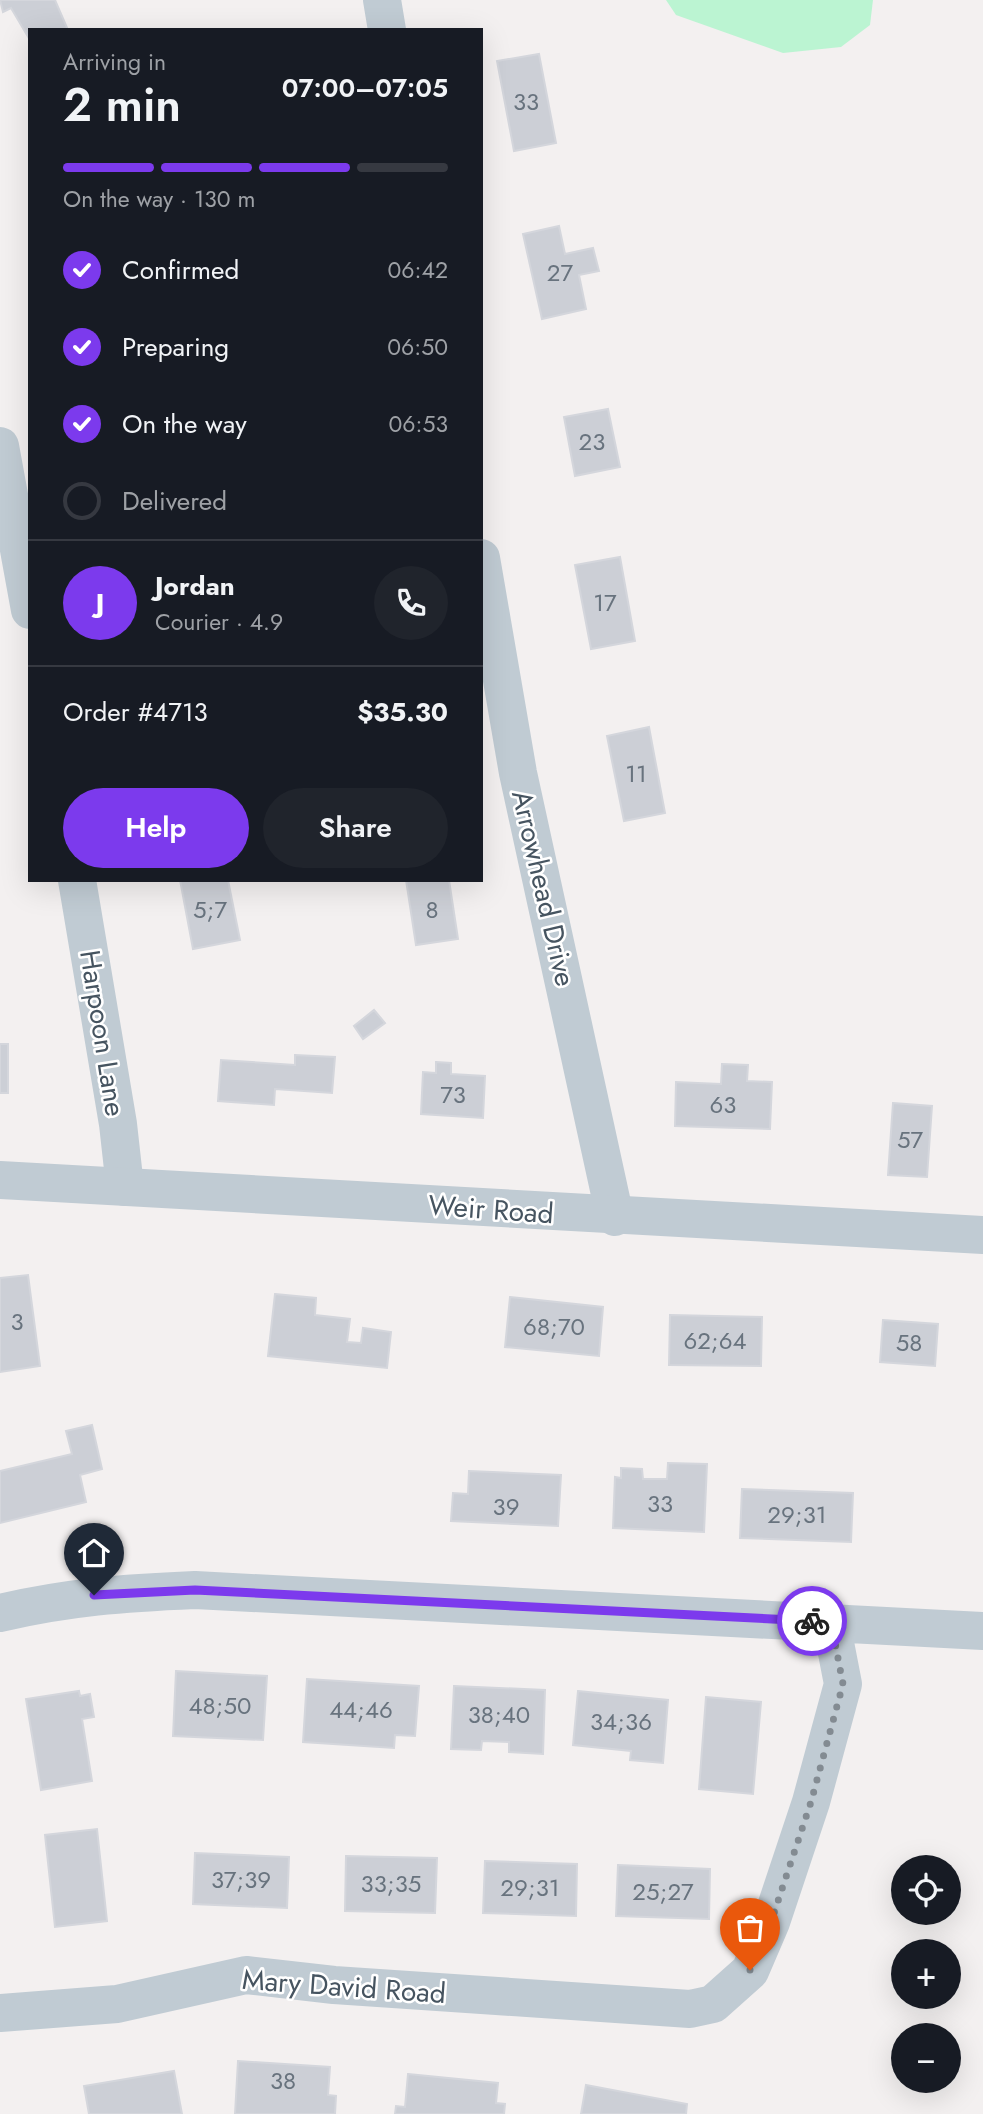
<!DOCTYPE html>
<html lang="en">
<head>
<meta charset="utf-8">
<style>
	:root { --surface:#171b24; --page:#20242c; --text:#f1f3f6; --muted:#9ea1a6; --line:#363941; --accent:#7c3aed }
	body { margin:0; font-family:Jost,sans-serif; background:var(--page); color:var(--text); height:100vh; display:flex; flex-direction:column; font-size:26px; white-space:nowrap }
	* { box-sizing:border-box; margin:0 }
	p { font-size:23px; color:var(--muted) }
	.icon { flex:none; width:38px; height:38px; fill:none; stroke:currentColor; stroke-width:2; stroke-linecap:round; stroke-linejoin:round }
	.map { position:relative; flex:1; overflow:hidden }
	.side { position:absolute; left:28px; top:28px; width:455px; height:854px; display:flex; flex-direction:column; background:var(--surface); border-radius:0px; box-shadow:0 7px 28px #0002 }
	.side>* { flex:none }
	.controls { position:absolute; left:891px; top:1855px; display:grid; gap:14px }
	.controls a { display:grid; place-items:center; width:70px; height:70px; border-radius:50%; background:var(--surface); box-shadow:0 7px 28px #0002; font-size:35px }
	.pin { position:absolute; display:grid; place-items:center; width:60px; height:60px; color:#fff; margin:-72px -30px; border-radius:50% 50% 50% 0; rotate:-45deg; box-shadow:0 0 7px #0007 }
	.pin .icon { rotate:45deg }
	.courier { position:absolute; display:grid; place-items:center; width:70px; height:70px; margin:-35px; border:5px solid #7c3aed; border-radius:50%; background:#fff; color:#222; box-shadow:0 2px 9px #0007 }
	.summary em { font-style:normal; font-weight:600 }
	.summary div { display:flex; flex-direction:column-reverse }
	.summary { display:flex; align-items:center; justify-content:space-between; height:119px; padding:0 35px }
	h1 { font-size:46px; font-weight:600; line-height:52px }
	.bar { display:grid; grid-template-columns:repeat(4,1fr); gap:10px 7px; align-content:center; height:84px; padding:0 35px }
	.bar i { height:9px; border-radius:5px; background:var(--line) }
	.bar .selected { background:var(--accent) }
	.bar p { grid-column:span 4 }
	.line { display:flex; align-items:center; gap:18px; padding:0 35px; border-top:2px solid var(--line) }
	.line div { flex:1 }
	.round { display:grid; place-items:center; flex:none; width:74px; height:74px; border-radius:37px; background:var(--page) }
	ol { padding:0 35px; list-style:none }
	li { display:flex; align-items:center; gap:21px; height:77px }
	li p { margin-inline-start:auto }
	li .icon { padding:7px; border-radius:50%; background:var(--accent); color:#fff; stroke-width:4 }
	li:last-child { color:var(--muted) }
	li i { width:38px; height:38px; border:4px solid var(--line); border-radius:50% }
	.primary-button { display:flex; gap:14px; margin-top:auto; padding:14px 35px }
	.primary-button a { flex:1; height:80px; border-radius:42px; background:var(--accent); color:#fff; font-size:28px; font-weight:600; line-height:80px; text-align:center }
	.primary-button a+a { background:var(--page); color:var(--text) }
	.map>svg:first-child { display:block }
	.green { fill:#bbf4d2 }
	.building { fill:#cccfd6; stroke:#d4d6dc; stroke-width:2 }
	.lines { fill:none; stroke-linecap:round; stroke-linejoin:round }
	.minor { stroke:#c0cbd3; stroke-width:38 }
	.tertiary { stroke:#c0cbd3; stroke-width:38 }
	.done { stroke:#838b92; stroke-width:7; stroke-dasharray:0 12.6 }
	.route { stroke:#7c3aed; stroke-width:9 }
	.labels { text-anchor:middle; stroke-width:5; stroke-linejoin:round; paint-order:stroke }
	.number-label { font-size:24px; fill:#68737e }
	.street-label { font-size:28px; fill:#465460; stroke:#fff }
</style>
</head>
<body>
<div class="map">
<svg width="983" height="2114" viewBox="0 0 983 2114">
	<rect width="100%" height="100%" fill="#f3f0f0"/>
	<path class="green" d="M666,0H873L870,25L841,47L783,53L676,15Z"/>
	<path class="building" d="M0,0H55L68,30H30V40L11,8L3,12Z
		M539,54L556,143L514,151L497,61Z
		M559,226L565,254L593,248L599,271L579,275L586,309L542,319L523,234Z
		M608,409L620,467L575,476L564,417Z
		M620,557L635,641L591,649L575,565Z
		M649,727L665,813L624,821L607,736Z
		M180,880H228L240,940L193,949Z
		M406,880H449L458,939L416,945Z
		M374,1010L385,1023L363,1039L354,1026Z
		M0,1044H8V1093H0Z
		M295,1055L335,1057L332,1093L275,1089L274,1105L218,1101L221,1060L295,1065Z
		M436,1062L451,1063V1074L485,1076L483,1118L421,1114L423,1072L436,1073Z
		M722,1064L748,1065L747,1081L772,1082L770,1129L675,1126L676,1082L721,1084Z
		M893,1103L932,1106L927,1177L888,1175Z
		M28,1275L40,1366L0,1372V1278Z
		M275,1294L316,1298L315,1315L350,1319L347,1342L361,1343L363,1328L391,1332L387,1368L268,1356Z
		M510,1297L603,1307L599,1356L505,1347Z
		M670,1315L762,1317L761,1366L669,1365Z
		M883,1320L938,1324L935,1366L880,1362Z
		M92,1425L102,1469L80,1475L86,1502L0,1523V1471L72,1454L66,1431Z
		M668,1463L707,1464L704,1532L613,1528L615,1477L621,1478V1468L642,1469L643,1479H667Z
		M469,1471L561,1475L558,1526L451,1521L453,1493L468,1494Z
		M742,1489L853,1493L851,1542L740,1538Z
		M176,1671L267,1676L263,1740L173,1736Z
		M307,1679L419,1686L415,1736L395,1735L394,1748L303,1742Z
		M454,1686L545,1690L543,1754L509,1752V1742L482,1741L481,1750L451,1749Z
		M79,1691L80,1696L90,1694L94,1717L82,1719L92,1781L41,1790L26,1699Z
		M578,1691L668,1700L663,1763L630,1760L631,1751L573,1745Z
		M706,1697L761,1702L753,1794L699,1789Z
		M97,1829L107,1921L55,1927L45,1835Z
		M195,1853L289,1857L287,1908L193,1904Z
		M346,1856L437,1858L435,1913L345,1911Z
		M485,1861L577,1864L576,1916L483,1913Z
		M618,1865L710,1869L709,1919L616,1916Z
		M238,2061L330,2067L328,2095L336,2096L335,2114H235Z
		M174,2071L182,2114H89L84,2086Z
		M408,2074L498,2083L496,2103L505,2104L504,2114H395L396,2106L405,2107Z
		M586,2085L687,2104L686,2114H581Z"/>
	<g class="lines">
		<path class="minor" d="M382,0L387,30
			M0,446L30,610
			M481,558L518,773L615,1217
			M77,880L118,1124L125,1187
			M0,1613C68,1597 125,1593 195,1590L983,1631
			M0,2013L117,2004L246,1975L334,1985L690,2009L713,2004L750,1971L771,1922L811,1802L843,1684L831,1622"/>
		<path class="tertiary" d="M0,1180L983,1235"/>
	</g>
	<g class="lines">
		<path class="done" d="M750,1970L771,1922L811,1802L843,1684L831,1622L812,1621"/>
		<path class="route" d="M94,1595L195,1590L812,1621"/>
	</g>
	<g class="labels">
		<g class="number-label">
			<text x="526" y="110">33</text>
			<text x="560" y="281">27</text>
			<text x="592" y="450">23</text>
			<text x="605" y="611">17</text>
			<text x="636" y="782">11</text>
			<text x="210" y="918">5;7</text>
			<text x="432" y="918">8</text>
			<text x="453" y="1103">73</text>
			<text x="723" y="1113">63</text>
			<text x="910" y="1148">57</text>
			<text x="17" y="1330">3</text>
			<text x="554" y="1335">68;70</text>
			<text x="715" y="1349">62;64</text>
			<text x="909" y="1351">58</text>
			<text x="660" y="1512">33</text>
			<text x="506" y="1515">39</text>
			<text x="797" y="1523">29;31</text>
			<text x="220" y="1714">48;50</text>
			<text x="361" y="1718">44;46</text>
			<text x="499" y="1723">38;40</text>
			<text x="621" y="1730">34;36</text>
			<text x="241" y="1888">37;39</text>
			<text x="391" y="1892">33;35</text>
			<text x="530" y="1896">29;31</text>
			<text x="663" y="1900">25;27</text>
			<text x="283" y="2089">38</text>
		</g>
		<g class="street-label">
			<text transform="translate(544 888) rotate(77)" y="10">Arrowhead Drive</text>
			<text transform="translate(103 1033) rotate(81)" y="10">Harpoon Lane</text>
			<text transform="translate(491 1209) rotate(4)" y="10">Weir Road</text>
			<text transform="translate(344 1986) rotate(4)" y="10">Mary David Road</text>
		</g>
	</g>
</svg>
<div class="controls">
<a><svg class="icon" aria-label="locate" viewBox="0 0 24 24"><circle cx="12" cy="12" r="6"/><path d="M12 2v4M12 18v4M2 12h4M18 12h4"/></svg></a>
<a>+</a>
<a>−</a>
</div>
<div class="pin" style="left:750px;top:1970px;background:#ea580c"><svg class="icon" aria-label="bag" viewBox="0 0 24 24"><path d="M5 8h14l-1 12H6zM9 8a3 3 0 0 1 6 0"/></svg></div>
<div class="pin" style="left:94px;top:1595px;background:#1f2937"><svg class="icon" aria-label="home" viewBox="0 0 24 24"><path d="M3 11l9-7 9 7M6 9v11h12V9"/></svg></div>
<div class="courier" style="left:812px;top:1621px"><svg class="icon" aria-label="bike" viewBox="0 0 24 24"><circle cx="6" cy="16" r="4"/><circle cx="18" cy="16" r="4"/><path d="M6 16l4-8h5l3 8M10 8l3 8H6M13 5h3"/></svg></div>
<section class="side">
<div class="summary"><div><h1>2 min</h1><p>Arriving in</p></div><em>07:00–07:05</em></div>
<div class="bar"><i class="selected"></i><i class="selected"></i><i class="selected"></i><i></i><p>On the way · 130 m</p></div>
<ol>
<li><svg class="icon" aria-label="check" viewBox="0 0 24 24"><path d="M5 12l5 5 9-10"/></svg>Confirmed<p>06:42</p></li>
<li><svg class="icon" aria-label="check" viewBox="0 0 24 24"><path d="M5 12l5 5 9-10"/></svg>Preparing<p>06:50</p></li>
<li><svg class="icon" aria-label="check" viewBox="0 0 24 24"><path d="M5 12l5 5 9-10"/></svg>On the way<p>06:53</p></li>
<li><i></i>Delivered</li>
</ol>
<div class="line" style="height:126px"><b class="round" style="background:var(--accent);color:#fff">J</b><div><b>Jordan</b><p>Courier · 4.9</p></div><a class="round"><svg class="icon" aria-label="phone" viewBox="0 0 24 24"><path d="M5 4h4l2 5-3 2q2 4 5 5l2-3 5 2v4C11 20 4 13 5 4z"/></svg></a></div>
<div class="line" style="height:91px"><div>Order #4713</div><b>$35.30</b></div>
<div class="primary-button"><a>Help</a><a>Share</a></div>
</section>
</div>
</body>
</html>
